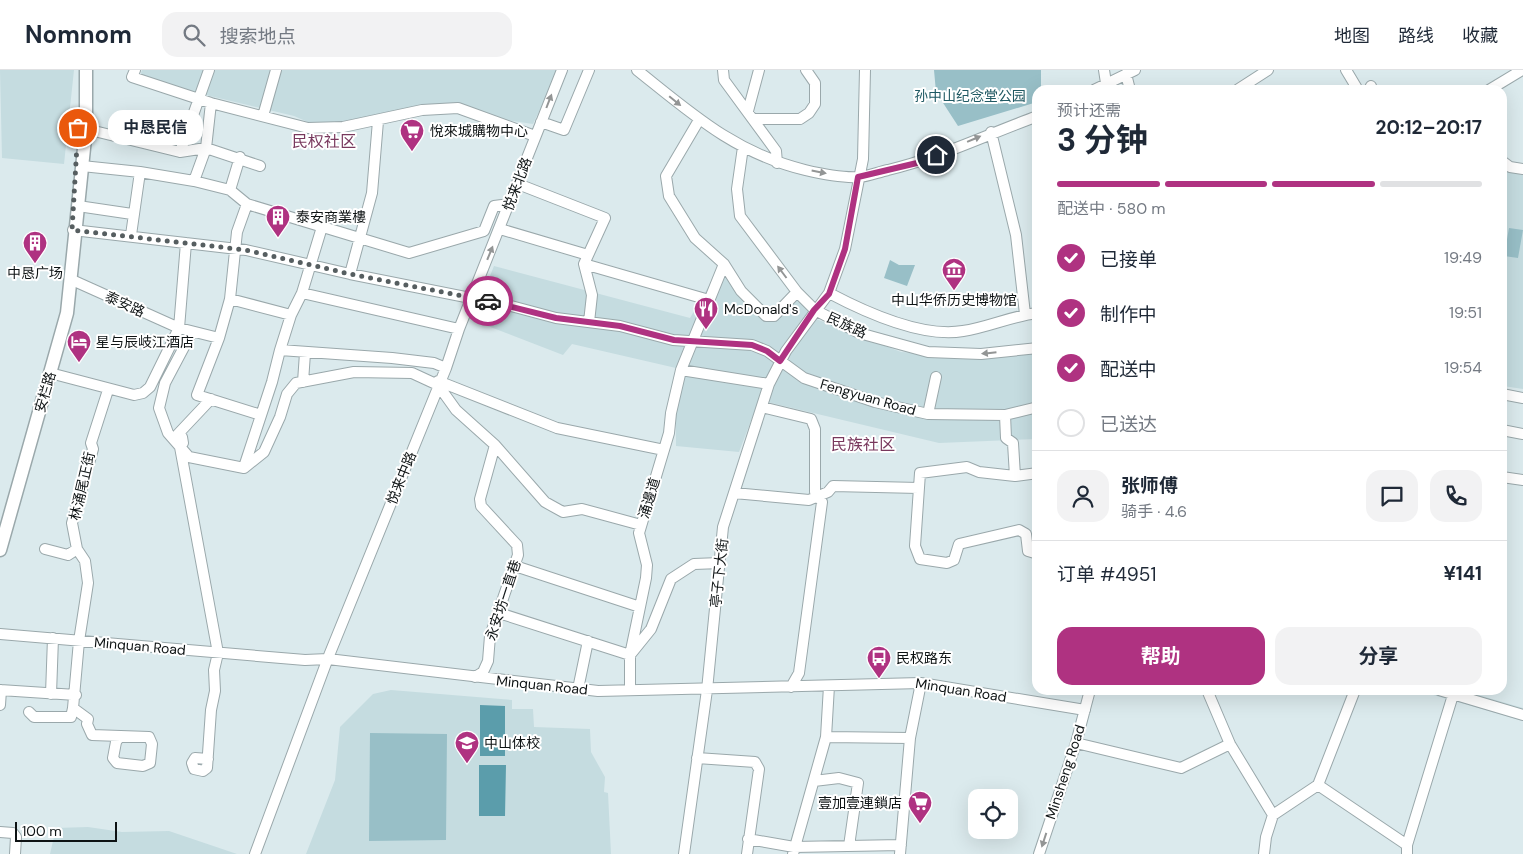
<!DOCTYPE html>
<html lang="zh">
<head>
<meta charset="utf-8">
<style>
	:root { --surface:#fff; --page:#f2f2f3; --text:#1f2937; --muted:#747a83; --line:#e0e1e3; --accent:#af3281 }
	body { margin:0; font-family:"DM Sans","Noto Sans SC",sans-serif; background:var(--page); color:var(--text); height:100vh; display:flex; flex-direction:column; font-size:19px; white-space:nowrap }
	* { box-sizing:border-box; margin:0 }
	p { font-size:16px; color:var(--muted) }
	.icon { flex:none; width:28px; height:28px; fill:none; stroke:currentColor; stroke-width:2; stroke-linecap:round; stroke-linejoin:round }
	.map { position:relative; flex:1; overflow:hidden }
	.details { position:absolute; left:1032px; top:15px; width:475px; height:610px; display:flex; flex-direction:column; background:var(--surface); border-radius:15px; box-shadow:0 5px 20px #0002 }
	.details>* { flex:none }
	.buttons { position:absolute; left:968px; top:719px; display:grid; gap:10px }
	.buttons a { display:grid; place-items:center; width:50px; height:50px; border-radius:10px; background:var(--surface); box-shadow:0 5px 20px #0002; font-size:25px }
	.scale { position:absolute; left:15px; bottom:12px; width:102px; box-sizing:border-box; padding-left:5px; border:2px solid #0e1314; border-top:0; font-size:14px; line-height:18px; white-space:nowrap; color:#0e1314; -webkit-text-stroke:4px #fff; paint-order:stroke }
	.pin { position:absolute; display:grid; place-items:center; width:42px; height:42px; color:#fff; margin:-21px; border:2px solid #fff; border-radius:50%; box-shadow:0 1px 5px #0007 }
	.courier { position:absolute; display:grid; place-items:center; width:50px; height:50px; margin:-25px; border:4px solid #af3281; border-radius:50%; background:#fff; color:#222; box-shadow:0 1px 6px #0007 }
	.bubble { position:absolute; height:35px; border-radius:15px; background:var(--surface); box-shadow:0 5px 20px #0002; font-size:16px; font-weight:700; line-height:35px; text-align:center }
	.overview em { font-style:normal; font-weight:700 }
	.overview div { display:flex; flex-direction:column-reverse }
	.overview { display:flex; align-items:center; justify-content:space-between; height:85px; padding:0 25px }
	h1 { font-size:32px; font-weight:700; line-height:38px }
	.bar { display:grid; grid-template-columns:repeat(4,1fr); gap:8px 5px; align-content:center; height:60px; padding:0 25px }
	.bar i { height:6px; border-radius:4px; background:var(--line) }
	.bar .current { background:var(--accent) }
	.bar p { grid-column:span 4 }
	.line { display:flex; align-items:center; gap:12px; padding:0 25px; border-top:1px solid var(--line) }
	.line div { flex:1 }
	.round { display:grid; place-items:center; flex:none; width:52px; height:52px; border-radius:15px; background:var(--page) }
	ol { padding:0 25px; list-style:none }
	li { display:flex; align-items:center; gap:15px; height:55px }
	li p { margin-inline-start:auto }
	li .icon { padding:5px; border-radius:50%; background:var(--accent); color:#fff; stroke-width:4 }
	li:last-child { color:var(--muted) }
	li i { width:28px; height:28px; border:2px solid var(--line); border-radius:50% }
	.button { display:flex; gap:10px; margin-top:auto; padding:10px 25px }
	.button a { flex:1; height:58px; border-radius:15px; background:var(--accent); color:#fff; font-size:20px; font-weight:700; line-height:58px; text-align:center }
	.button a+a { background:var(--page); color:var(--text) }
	header { display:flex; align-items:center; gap:30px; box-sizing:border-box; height:70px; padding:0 25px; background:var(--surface); border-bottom:1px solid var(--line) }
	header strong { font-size:24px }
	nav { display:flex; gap:28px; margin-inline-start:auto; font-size:18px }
	.search { width:350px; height:45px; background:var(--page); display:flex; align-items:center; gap:12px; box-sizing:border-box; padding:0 18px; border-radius:15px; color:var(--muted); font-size:19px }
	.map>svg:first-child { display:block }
	.built { fill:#c5dce0 }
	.green { fill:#98bfc7 }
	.water { fill:#5b9dab }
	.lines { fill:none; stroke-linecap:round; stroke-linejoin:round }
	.minor-casing { stroke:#9aa8ab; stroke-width:12 }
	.major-casing { stroke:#9aa8ab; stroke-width:15 }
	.minor { stroke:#fff; stroke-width:10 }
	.major { stroke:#fff; stroke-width:12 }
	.oneway { fill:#939595 }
	.done { stroke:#565e60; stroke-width:5; stroke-dasharray:0 9 }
	.route { stroke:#af3281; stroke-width:6 }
	.labels { text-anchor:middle; stroke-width:4; stroke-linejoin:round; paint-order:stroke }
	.park-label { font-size:14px; fill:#205963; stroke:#fff }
	.poi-label { font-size:14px; fill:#0e1314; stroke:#fff; text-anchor:start }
	.street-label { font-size:14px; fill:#0e1314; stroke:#fff }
	.quarter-label { font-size:16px; fill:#78385d; stroke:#fff }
</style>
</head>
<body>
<header>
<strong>Nomnom</strong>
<div class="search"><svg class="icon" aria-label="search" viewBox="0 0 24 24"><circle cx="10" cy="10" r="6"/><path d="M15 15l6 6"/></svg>搜索地点</div>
<nav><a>地图</a><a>路线</a><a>收藏</a></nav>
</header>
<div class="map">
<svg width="1523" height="784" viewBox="0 0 1523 784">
	<rect width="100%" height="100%" fill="#dbeaed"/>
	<path class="built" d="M0,0H74L64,94L2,88Z
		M142,0H559L533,54L455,42H433L333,63L294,46L139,9Z
		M1502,101L1523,105V319L1503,316Z
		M494,196L690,248L713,209L725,206L768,252L799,229L816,249L901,282L978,287L1037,281V369L939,373L759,330L739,382L676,376V298L572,274L563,285L472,250Z
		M391,620L512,630V639H533L534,657L590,659L591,682L605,707L604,722L608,723L611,784H306L335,710L340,657L373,624Z
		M1416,620H1461L1523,638V651Z
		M88,757L122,762L169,761L237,784H50L56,758Z"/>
	<path class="green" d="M934,0H1041V20H1038L1037,32L958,56L936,22Z
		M1509,158L1523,160L1518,188L1504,186Z
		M890,190L899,195H915L907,216L884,208Z
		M370,663L447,664L446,770L369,771Z"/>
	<path class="water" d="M480,635L505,636V686H480Z
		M479,695H506L505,746H479Z"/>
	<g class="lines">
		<defs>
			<path id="minor" d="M135,0L132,7L211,33L308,58L343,57L422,40L458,38L535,66
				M637,0C692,44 735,83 805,100C822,104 841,108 858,107C868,107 878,102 888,100C939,88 988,64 1038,46
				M723,0L724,10L776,81L777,93
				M1104,0L1106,13
				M1346,0L1358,20
				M1126,4L1130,20
				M1094,20L1135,0
				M1237,20L1268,0
				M1369,20L1371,16
				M1489,20L1522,0
				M748,41L759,0
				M263,46L276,0
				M755,49H800L809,43L815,34V13L806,0
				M699,50L666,106L669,126L695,168L724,194L741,221L766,246H774L797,222
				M541,52L564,60L589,0
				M86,59L180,82L206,78L260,96
				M991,62L1016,165L1025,244
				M743,77L737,119L740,146L797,222L815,240L859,263L928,282L981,284L1038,278
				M180,82L209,0
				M1502,91L1510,97L1523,99
				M82,96L140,102L194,111L230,120L247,134L409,183L484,161L494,136L510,134
				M194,111L206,78L211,33
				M518,114L605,148L584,194L592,225L589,252
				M230,120L240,87
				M247,134L237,162L230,229L219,268L197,325L261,345
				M78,136L132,144
				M500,159L588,185
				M73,160L246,180L350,204L511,236L556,248L620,256L673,270L752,275L767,281L804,308L875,332L928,344L1005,345L1038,337
				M131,165L140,102
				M584,194L709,230
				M350,204L372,123L378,51
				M72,210L179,258L219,268
				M302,223L459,259
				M829,223C865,242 922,268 963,261C989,257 1011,246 1038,243
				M230,229L291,245
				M192,262L165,313L159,338L168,363L189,387L244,398L264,382L280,347L287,324L296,313L354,302L412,303L438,315L456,340L495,375L545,432L563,442L582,439L641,455
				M280,280L392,288L434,293L446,298
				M681,300L769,314
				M50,303L134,325L143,323L150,317L179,258L186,173
				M438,311L557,358L664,380
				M303,312L305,283
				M108,320L91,373L93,379L72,453L77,479L85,491L88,513L79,571L73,638L88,649L87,654L92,665L149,667L152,674L150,693L143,696L117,693L113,688L116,672L120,666
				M1502,324L1523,328
				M762,337L811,349L815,359V422L822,432L799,603L791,617
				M928,344L936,307
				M1005,345L1006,368L1013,373L1015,406
				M1502,360L1523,364
				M244,397L272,312L280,280L291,245L302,223L322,157
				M1038,403L1015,406L979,402L967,397L920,403L915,476L920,489L947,493L954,490L959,474L1019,460L1026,464L1028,481L1038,484
				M1502,407L1523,410
				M734,423L809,430L828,422L833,416L919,418
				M45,479L68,485L77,479
				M515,496L640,537
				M499,543L630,585L651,559L671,509L694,494L720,493
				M0,564L305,590L328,589L598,621L921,613L1085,640
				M475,607L483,602L488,591L490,566L518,485L517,475L481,436L480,429L495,375
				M578,619L588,571
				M630,619V585L646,508L647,495L639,463L669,363L671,343L681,300L724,194
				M0,620L76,625
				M1207,620L1230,674L1273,745
				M1439,620L1523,645
				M51,624L53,568
				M0,635L1,620
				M29,642L34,647H71L73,638
				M826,667L910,668
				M1076,673L1181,698L1230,674
				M697,688L755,692L759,699L747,784
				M208,689L195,688L192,693L194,699L203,701L207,698L211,640L215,621L214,600L218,583L180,377L183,373L182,367L178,364L211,329
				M814,711L839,708L858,713L849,776
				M1318,715L1407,775
				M0,762L13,763L16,767L15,784
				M748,769L794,777L901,775
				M255,784L328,588L446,298L459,259L562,0
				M684,784L707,620L723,457L769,314L786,281L829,223L845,179L863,89L865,0
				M793,784L826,667L829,616
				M900,784L910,668L921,613
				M1039,784L1076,673L1090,620
				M1264,784L1266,767L1273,745L1318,715L1355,620
				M1407,784V775L1453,625"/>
			<path id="major" d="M0,480L67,243L86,59V0"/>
		</defs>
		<use href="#minor" class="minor-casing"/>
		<use href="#major" class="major-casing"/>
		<use href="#minor" class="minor"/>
		<use href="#major" class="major"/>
	</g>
	<defs><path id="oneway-solid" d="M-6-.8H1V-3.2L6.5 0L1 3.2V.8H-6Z" transform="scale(1.25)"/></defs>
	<g class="oneway">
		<use href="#oneway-solid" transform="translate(549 31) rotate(-69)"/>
		<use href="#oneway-solid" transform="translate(675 31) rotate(39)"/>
		<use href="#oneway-solid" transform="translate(974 69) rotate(-23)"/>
		<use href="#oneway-solid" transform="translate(819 102) rotate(11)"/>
		<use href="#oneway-solid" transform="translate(490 183) rotate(-68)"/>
		<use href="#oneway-solid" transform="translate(782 202) rotate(-127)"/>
		<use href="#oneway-solid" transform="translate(989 283) rotate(174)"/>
		<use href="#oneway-solid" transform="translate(1044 770) rotate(108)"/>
	</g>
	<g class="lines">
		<path class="done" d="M78,58L72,160L246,180L350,204L488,231"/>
		<path class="route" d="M488,231L556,248L620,256L674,270L752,275L767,281L780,291L814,240L829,224L845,179L858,107L917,93L936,85"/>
	</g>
	<defs>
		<symbol id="supermarket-pin" viewBox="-11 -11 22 30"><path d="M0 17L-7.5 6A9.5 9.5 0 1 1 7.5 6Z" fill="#af3281" stroke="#fff"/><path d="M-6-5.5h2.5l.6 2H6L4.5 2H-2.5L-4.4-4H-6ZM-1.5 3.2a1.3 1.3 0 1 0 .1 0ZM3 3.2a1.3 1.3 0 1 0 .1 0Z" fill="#fff"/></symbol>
		<symbol id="building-pin" viewBox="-11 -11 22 30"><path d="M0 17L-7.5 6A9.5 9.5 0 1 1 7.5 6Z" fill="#af3281" stroke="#fff"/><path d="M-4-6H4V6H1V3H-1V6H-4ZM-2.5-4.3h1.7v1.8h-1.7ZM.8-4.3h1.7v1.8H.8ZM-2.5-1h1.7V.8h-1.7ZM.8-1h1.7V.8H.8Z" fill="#fff"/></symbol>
		<symbol id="museum-pin" viewBox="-11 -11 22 30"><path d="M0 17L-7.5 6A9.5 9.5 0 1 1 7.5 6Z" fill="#af3281" stroke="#fff"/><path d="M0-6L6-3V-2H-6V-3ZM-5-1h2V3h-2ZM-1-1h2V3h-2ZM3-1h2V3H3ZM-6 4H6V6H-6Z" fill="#fff"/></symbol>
		<symbol id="restaurant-pin" viewBox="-11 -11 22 30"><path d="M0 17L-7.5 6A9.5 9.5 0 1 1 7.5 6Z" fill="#af3281" stroke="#fff"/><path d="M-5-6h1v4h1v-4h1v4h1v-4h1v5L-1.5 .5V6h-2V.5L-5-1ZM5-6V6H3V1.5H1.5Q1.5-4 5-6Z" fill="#fff"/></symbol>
		<symbol id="hotel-pin" viewBox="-11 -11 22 30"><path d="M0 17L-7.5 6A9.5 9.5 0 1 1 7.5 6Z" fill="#af3281" stroke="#fff"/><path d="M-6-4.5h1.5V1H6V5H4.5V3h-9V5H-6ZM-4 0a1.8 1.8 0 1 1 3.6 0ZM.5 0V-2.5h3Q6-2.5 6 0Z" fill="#fff"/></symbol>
		<symbol id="bus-pin" viewBox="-11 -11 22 30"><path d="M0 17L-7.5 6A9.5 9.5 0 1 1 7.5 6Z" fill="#af3281" stroke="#fff"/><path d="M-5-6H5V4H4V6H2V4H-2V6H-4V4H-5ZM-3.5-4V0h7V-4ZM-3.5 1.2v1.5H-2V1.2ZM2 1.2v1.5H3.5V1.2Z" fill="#fff"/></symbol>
		<symbol id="school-pin" viewBox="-11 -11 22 30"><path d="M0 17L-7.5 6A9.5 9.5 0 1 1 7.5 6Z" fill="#af3281" stroke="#fff"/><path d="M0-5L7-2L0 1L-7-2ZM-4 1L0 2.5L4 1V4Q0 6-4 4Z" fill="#fff"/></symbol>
	</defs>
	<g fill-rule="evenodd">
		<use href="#supermarket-pin" x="398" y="47" width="28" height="38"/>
		<use href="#building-pin" x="264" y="133" width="28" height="38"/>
		<use href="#building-pin" x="21" y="159" width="28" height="38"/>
		<use href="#museum-pin" x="940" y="186" width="28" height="38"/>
		<use href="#restaurant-pin" x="692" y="225" width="28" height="38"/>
		<use href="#hotel-pin" x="65" y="258" width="28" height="38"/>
		<use href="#bus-pin" x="865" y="574" width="28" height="38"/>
		<use href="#school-pin" x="453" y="659" width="28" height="38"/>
		<use href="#supermarket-pin" x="906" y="719" width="28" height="38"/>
	</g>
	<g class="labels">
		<g class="park-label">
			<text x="970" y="31">孙中山纪念堂公园</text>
		</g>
		<g class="poi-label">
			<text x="430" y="66">悅來城購物中心</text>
			<text x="296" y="152">泰安商業樓</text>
			<text x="35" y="208" text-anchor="middle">中恳广场</text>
			<text x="954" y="235" text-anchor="middle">中山华侨历史博物馆</text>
			<text x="724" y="244">McDonald's</text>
			<text x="96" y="277">星与辰岐江酒店</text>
			<text x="896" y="593">民权路东</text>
			<text x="484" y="678">中山体校</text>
			<text x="902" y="738" text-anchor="end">壹加壹連鎖店</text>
		</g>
		<g class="street-label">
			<text transform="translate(517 114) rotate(-69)" y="5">悦来北路</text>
			<text transform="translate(125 234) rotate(24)" y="5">泰安路</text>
			<text transform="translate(847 255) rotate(25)" y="5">民族路</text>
			<text transform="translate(45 322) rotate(-74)" y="5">安栏路</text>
			<text transform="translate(868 327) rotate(16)" y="5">Fengyuan Road</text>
			<text transform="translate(401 408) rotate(-68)" y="5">悦来中路</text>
			<text transform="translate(82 416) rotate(-77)" y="5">林涌尾正街</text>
			<text transform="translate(649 428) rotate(-73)" y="5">涌邊道</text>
			<text transform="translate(719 503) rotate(-84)" y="5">亭子下大街</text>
			<text transform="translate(503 530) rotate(-72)" y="5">永安坊一直巷</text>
			<text transform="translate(140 576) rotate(5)" y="5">Minquan Road</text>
			<text transform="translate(542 615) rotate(6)" y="5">Minquan Road</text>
			<text transform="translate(961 620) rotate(9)" y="5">Minquan Road</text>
			<text transform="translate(1065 702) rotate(-72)" y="5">Minsheng Road</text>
		</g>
		<g class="quarter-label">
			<text x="324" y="77">民权社区</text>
			<text x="863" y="380">民族社区</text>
		</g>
	</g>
</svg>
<div class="buttons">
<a><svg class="icon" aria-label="locate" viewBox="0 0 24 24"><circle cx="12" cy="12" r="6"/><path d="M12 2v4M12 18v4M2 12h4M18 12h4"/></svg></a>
</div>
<div class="scale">100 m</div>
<div class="pin" style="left:78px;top:58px;background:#ea580c"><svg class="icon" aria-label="bag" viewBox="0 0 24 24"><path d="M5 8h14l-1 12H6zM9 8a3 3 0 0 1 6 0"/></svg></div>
<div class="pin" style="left:936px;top:85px;background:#1f2937"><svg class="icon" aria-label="home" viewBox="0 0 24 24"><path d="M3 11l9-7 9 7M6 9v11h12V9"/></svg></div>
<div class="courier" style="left:488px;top:231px"><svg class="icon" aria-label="car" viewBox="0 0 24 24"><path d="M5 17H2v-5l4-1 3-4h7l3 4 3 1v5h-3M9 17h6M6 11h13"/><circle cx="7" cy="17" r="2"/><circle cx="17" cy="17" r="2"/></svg></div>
<div class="bubble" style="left:108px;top:40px;width:95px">中恳民信</div>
<section class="details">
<div class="overview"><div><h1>3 分钟</h1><p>预计还需</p></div><em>20:12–20:17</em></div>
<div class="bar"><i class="current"></i><i class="current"></i><i class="current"></i><i></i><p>配送中 · 580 m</p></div>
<ol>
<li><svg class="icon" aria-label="check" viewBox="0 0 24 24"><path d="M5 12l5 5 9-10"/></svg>已接单<p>19:49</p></li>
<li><svg class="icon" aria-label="check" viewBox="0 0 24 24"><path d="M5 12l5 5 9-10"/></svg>制作中<p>19:51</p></li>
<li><svg class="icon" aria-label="check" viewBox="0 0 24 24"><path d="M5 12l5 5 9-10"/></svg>配送中<p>19:54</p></li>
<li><i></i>已送达</li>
</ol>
<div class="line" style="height:90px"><a class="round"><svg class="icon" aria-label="person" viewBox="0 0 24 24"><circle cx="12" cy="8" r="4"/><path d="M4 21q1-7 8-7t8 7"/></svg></a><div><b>张师傅</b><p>骑手 · 4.6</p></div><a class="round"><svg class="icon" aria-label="chat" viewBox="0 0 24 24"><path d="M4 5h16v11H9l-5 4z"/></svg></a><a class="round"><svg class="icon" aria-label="phone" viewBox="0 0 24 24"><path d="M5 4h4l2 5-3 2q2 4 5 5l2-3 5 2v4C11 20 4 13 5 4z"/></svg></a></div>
<div class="line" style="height:65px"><div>订单 #4951</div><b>¥141</b></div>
<div class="button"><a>帮助</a><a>分享</a></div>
</section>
</div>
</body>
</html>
